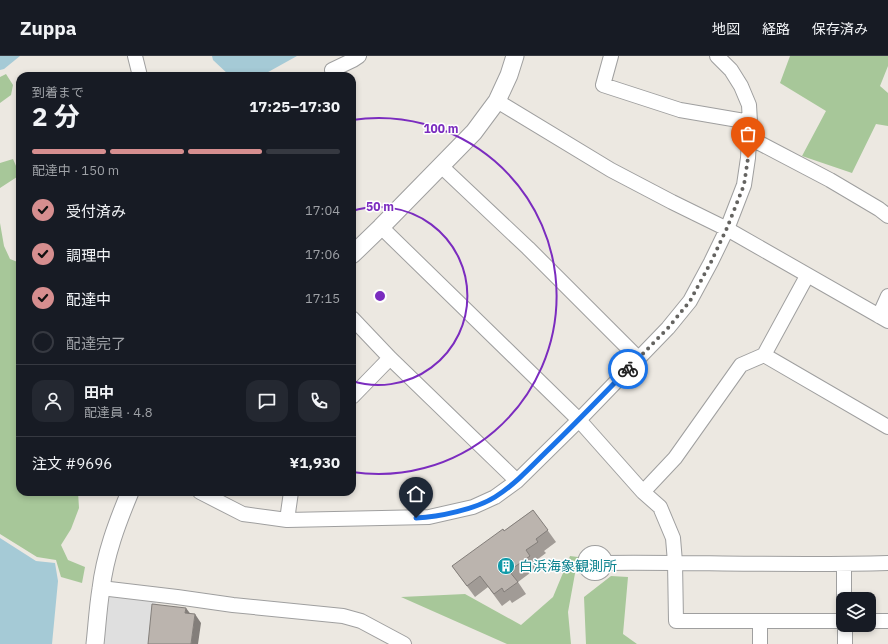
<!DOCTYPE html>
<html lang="ja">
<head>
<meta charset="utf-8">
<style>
	:root { --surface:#171b24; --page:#242831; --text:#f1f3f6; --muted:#9ea1a6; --line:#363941; --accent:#d68e8f }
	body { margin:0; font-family:"IBM Plex Sans","Noto Sans JP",sans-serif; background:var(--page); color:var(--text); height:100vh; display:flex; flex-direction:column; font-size:15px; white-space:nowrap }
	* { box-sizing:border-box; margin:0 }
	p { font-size:13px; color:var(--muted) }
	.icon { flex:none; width:22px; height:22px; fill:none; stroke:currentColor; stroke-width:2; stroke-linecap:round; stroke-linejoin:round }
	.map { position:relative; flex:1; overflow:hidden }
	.drawer { position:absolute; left:16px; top:16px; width:340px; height:424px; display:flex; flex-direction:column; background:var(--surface); border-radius:12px; box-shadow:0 2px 6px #0003 }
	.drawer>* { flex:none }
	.tools { position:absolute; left:836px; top:536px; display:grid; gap:8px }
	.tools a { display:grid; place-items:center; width:40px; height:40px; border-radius:8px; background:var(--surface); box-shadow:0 2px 6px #0003; font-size:20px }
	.pin { position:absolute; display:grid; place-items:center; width:34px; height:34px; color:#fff; margin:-41px -17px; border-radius:50% 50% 50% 0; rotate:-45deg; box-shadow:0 0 4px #0007 }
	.pin .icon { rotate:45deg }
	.courier { position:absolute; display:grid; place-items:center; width:40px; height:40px; margin:-20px; border:3px solid #1a73e8; border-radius:50%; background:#fff; color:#222; box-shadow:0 1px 5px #0007 }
	.overview em { font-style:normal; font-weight:700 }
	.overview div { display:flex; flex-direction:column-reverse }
	.overview { display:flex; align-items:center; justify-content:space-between; height:68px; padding:0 16px }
	h1 { font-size:26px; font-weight:700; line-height:30px }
	.bar { display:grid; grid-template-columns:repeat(4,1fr); gap:6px 4px; align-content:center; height:48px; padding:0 16px }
	.bar i { height:5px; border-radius:3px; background:var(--line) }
	.bar .current { background:var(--accent) }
	.bar p { grid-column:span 4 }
	.line { display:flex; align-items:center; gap:10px; padding:0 16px; border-top:1px solid var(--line) }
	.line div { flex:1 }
	.round { display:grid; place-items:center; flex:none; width:42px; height:42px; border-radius:12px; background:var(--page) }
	ol { padding:0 16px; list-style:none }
	li { display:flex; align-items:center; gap:12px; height:44px }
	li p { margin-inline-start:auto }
	li .icon { padding:4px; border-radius:50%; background:var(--accent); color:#111; stroke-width:4 }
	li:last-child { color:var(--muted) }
	li i { width:22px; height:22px; border:2px solid var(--line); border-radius:50% }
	header { display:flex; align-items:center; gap:24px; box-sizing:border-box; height:56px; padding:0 20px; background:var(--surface); border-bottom:1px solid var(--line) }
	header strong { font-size:19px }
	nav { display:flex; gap:22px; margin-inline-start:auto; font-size:14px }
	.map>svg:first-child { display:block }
	.forest { fill:#a7c799 }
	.parking { fill:#dfdfdf }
	.water { fill:#a5cad6 }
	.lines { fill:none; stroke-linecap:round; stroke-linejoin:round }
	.minor-casing { stroke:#9f9f9f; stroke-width:16 }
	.tertiary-casing { stroke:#9f9f9f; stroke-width:19 }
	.minor { stroke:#fff; stroke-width:14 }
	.tertiary { stroke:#fff; stroke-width:17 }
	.wall { fill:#a19b96 }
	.shaded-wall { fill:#837e7a }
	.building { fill:#bbb4ae; stroke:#837e7a }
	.done { stroke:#646360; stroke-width:4; stroke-dasharray:0 7.2 }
	.route { stroke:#1a73e8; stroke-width:5 }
	.ring { fill:none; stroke:#7b2cbf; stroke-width:2 }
	.labels { text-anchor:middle; stroke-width:3; stroke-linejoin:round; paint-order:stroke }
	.culture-label { font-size:14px; fill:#0d838f; stroke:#fff; text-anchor:start }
	.centre { fill:#7b2cbf; stroke:#fff; stroke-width:2 }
	.ring-label { font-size:12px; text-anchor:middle; font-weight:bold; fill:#7b2cbf; stroke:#fff; stroke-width:3; stroke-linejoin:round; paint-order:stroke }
</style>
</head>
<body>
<header>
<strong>Zuppa</strong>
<nav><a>地図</a><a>経路</a><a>保存済み</a></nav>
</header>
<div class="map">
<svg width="888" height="588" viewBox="0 0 888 588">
	<rect width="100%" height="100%" fill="#ece8e1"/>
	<path class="forest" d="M790,0H888V10L880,30L888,37V70L876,68L852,117L802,100L826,55L780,27Z
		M6,18L13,29L11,39L0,47V21Z
		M13,103L20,119L0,132V107Z
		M0,167L4,190L10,203L20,207V436H78L79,452L71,473L61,489L68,504L85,511L82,527L61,521L56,504L37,501L0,478Z
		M570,500L578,501L568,556L571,588H507L401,541L465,538L521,569L553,541Z
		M611,520L628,521L623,578L637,588H586L584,541Z"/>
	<path class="parking" d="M108,540L156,546L152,588H103Z"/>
	<path class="water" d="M0,0H20L4,13L0,14Z
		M212,0H297L261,20L229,19L213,4Z
		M0,482L36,505L55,507L58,525L52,588H0Z"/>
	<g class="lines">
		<defs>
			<path id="minor" d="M135,0L140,20
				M611,0L603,29L680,54L750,66
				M332,14L353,4L359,0
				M497,45L611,114L672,146L727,173L888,265
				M748,81L830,124L879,153L888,160
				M441,110L528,192L638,302
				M381,171L579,364L643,436L660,451L673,482L675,506L676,565H843
				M879,260L888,240
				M352,262L390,302L517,425
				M764,299L888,371
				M352,341L390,302
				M200,436L243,458L287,464L429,461L473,451L495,441L517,425L579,364L668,272L690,245L711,206L727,173L744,129L748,102L750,66L749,49L741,30L731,14L717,0
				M643,436L675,402L741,309L764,299L807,220
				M287,464L291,436
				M585 507a10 10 0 1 1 20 0a10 10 0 1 1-20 0Z
				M605,507C699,506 794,510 888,507
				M844,508V543
				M101,532L177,541L233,549L343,560L361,565L404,588
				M760,565V588
				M869,565H888
				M845,569V588"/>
			<path id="tertiary" d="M352,199L381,171L474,76L497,45L509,19L515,0
				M95,588C97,570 98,551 101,533C105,499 117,467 130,436"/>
		</defs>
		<use href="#minor" class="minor-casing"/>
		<use href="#tertiary" class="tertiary-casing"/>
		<use href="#minor" class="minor"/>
		<use href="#tertiary" class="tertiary"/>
	</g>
	<path class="wall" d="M533,454L556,486L544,495L546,497L534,506L538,511L518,526L526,538L512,547L510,544L502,550L488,531L475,541L452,510L504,475Z"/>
	<path class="shaded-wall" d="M186,552L192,560L185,557Z
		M195,558L201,567L198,588H191Z"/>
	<path class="building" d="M533,454L548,474L536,483L538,486L526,494L530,500L509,515L518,526L504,536L502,532L494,538L480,520L467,530L452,510L503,473L504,475Z
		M152,548L186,552L185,557L195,558L191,588H148Z"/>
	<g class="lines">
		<path class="done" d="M628,313L668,272L690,245L711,206L727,172L744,129L748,102"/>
		<path class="route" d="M416,462C439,461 476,453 495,441C514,429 530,412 546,396C574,369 601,341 628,313"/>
	</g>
	<g class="ring">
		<path d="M352 155A89 89 0 1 1 352 325"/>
		<path d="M352 64A178 178 0 1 1 352 416"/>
	</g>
	<defs>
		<symbol id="building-disc" viewBox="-11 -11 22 22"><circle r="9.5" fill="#0f9aa8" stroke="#fff"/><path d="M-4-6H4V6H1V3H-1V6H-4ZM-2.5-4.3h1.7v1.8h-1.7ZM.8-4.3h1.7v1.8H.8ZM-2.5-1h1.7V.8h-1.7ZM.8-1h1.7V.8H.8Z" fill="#fff"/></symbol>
	</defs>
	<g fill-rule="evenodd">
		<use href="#building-disc" x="496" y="500" width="20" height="20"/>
	</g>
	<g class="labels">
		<g class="culture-label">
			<text x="519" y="515">白浜海象観測所</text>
		</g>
	</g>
	<circle cx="380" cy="240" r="6" class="centre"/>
	<g class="ring-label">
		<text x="441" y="77">100 m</text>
		<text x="380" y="155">50 m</text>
	</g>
</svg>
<div class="tools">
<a><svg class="icon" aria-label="layers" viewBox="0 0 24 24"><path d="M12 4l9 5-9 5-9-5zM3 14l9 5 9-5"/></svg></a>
</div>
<div class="pin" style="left:748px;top:102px;background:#ea580c"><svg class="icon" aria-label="bag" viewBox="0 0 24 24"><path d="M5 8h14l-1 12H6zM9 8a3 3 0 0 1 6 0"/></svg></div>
<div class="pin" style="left:416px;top:462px;background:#1f2937"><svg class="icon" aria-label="home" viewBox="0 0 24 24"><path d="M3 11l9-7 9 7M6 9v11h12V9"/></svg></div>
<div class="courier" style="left:628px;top:313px"><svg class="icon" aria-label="bike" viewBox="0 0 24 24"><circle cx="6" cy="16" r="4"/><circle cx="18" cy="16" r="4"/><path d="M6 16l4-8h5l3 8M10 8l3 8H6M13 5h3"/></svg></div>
<section class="drawer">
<div class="overview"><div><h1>2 分</h1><p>到着まで</p></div><em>17:25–17:30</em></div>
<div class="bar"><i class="current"></i><i class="current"></i><i class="current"></i><i></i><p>配達中 · 150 m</p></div>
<ol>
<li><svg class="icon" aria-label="check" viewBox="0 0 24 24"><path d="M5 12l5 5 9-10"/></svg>受付済み<p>17:04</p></li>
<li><svg class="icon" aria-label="check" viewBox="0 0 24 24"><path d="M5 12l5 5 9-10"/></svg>調理中<p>17:06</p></li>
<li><svg class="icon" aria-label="check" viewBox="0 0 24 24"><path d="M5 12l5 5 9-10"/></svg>配達中<p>17:15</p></li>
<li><i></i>配達完了</li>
</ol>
<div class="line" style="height:72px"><a class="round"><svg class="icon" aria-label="person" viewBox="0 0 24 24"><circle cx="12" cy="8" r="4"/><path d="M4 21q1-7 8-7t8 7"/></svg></a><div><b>田中</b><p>配達員 · 4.8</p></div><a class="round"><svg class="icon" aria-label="chat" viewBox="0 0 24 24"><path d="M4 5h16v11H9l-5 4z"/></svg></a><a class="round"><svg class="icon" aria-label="phone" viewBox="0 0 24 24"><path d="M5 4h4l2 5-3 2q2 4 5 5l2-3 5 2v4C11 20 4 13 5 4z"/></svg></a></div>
<div class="line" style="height:52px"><div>注文 #9696</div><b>¥1,930</b></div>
</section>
</div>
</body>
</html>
